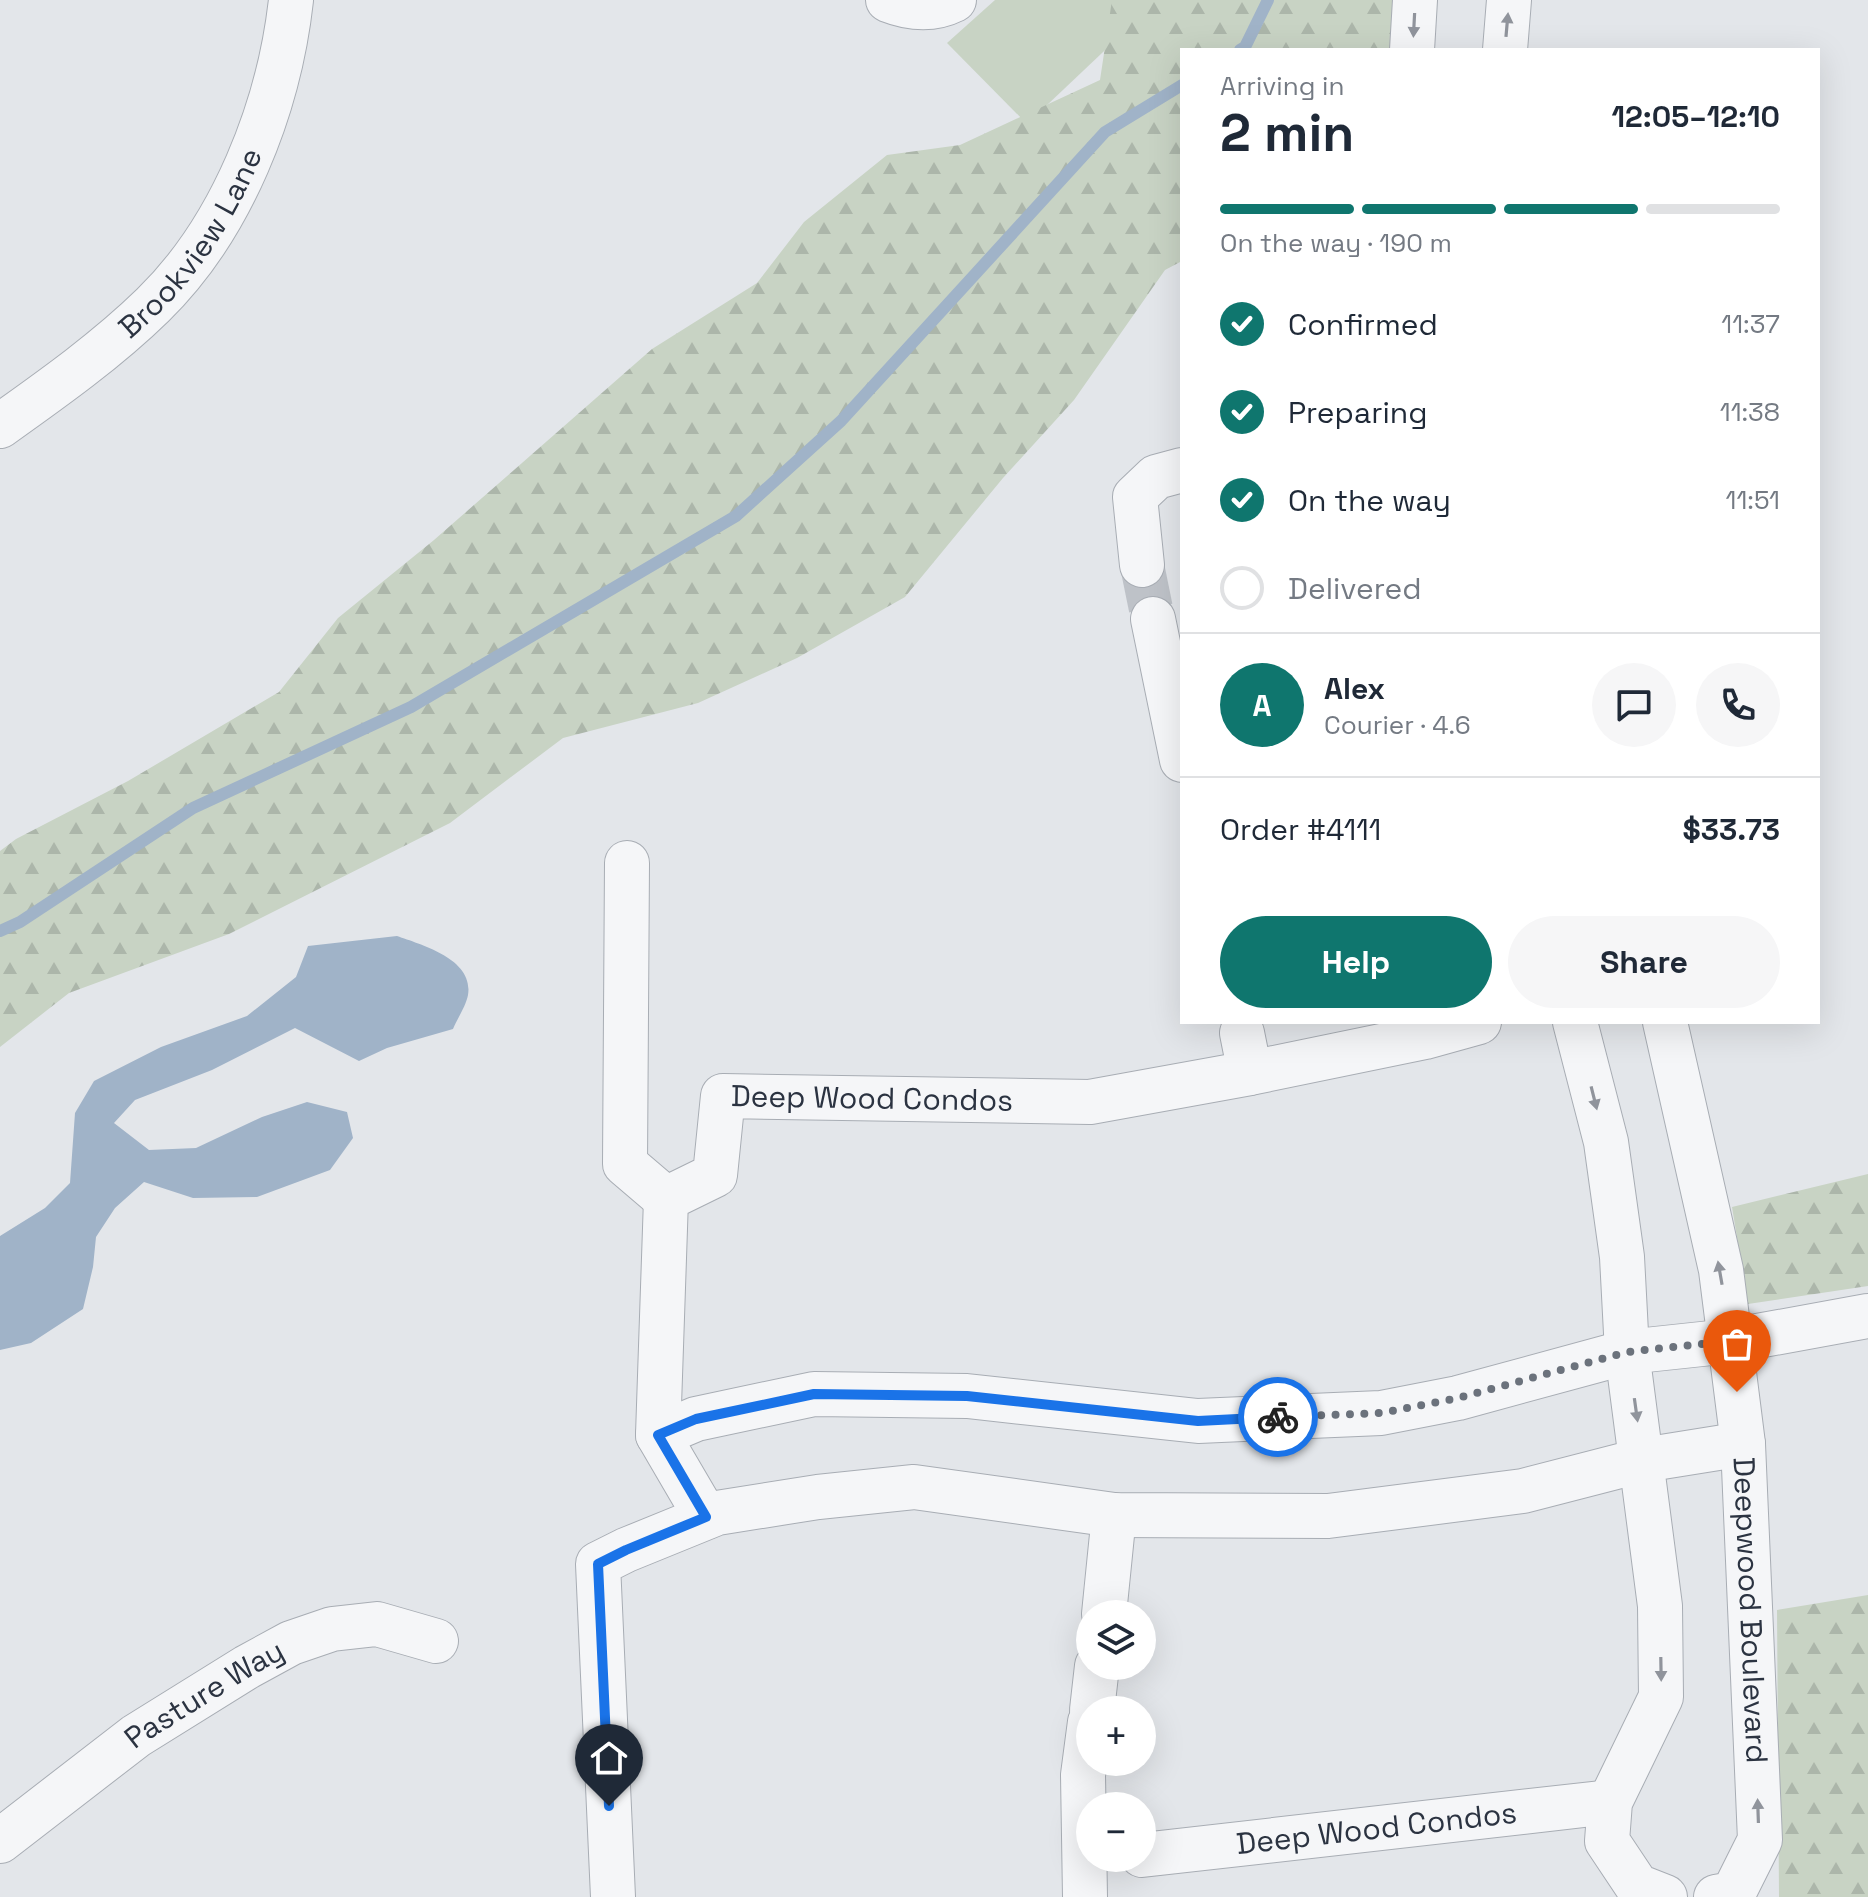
<!DOCTYPE html>
<html lang="en">
<head>
<meta charset="utf-8">
<style>
	:root { --surface:#fff; --page:#f6f6f7; --text:#1f2937; --muted:#747a83; --line:#e0e1e3; --accent:#0f766e }
	body { margin:0; font-family:"Space Grotesk",sans-serif; background:var(--page); color:var(--text); height:100vh; display:flex; flex-direction:column; font-size:30px; white-space:nowrap }
	* { box-sizing:border-box; margin:0 }
	p { font-size:26px; color:var(--muted) }
	.icon { flex:none; width:44px; height:44px; fill:none; stroke:currentColor; stroke-width:2; stroke-linecap:round; stroke-linejoin:round }
	.map { position:relative; flex:1; overflow:hidden }
	.panel { position:absolute; left:1180px; top:48px; width:640px; height:976px; display:flex; flex-direction:column; background:var(--surface); border-radius:0px; box-shadow:0 8px 32px #0002 }
	.panel>* { flex:none }
	.fabs { position:absolute; left:1076px; top:1600px; display:grid; gap:16px }
	.fabs a { display:grid; place-items:center; width:80px; height:80px; border-radius:50%; background:var(--surface); box-shadow:0 8px 32px #0002; font-size:40px }
	.pin { position:absolute; display:grid; place-items:center; width:68px; height:68px; color:#fff; margin:-82px -34px; border-radius:50% 50% 50% 0; rotate:-45deg; box-shadow:0 0 8px #0007 }
	.pin .icon { rotate:45deg }
	.courier { position:absolute; display:grid; place-items:center; width:80px; height:80px; margin:-40px; border:6px solid #1a73e8; border-radius:50%; background:#fff; color:#222; box-shadow:0 2px 10px #0007 }
	.head em { font-style:normal; font-weight:700 }
	.head div { display:flex; flex-direction:column-reverse }
	.head { display:flex; align-items:center; justify-content:space-between; height:136px; padding:0 40px }
	h1 { font-size:52px; font-weight:700; line-height:60px }
	.bar { display:grid; grid-template-columns:repeat(4,1fr); gap:12px 8px; align-content:center; height:96px; padding:0 40px }
	.bar i { height:10px; border-radius:6px; background:var(--line) }
	.bar .current { background:var(--accent) }
	.bar p { grid-column:span 4 }
	.line { display:flex; align-items:center; gap:20px; padding:0 40px; border-top:2px solid var(--line) }
	.line div { flex:1 }
	.round { display:grid; place-items:center; flex:none; width:84px; height:84px; border-radius:42px; background:var(--page) }
	ol { padding:0 40px; list-style:none }
	li { display:flex; align-items:center; gap:24px; height:88px }
	li p { margin-inline-start:auto }
	li .icon { padding:8px; border-radius:50%; background:var(--accent); color:#fff; stroke-width:4 }
	li:last-child { color:var(--muted) }
	li i { width:44px; height:44px; border:4px solid var(--line); border-radius:50% }
	.button { display:flex; gap:16px; margin-top:auto; padding:16px 40px }
	.button a { flex:1; height:92px; border-radius:48px; background:var(--accent); color:#fff; font-size:32px; font-weight:700; line-height:92px; text-align:center }
	.button a+a { background:var(--page); color:var(--text) }
	.map>svg:first-child { display:block }
	.green { fill:#c8d3c4 }
	.forest { fill:url(#forest-firs) }
	.water { fill:#a0b3c8 }
	.lines { fill:none; stroke-linecap:round; stroke-linejoin:round }
	.stream { stroke:#a0b3c8; stroke-width:12 }
	.minor-tunnel { stroke:#bec2c8; stroke-width:44; stroke-dasharray:44 22; stroke-linecap:butt }
	.minor-casing { stroke:#a8adb4; stroke-width:46 }
	.minor { stroke:#f5f6f8; stroke-width:44 }
	.oneway { fill:#90949c }
	.done { stroke:#6b727c; stroke-width:8; stroke-dasharray:0 14.4 }
	.route { stroke:#1a73e8; stroke-width:10 }
	.labels { text-anchor:middle; stroke-width:6; stroke-linejoin:round; paint-order:stroke }
	.street-label { font-size:30px; fill:#2b3341; stroke:#f2f4f7 }
</style>
</head>
<body>
<div class="map">
<svg width="1868" height="1897" viewBox="0 0 1868 1897">
	<defs>
		<pattern id="forest-firs" width="22" height="20" patternUnits="userSpaceOnUse" patternTransform="scale(2)"><rect width="22" height="20" fill="#c8d3c4"/><path d="M5 1l3.5 6h-7zM16 11l3.5 6h-7z" fill="#acb6aa"/></pattern>
	</defs>
	<rect width="100%" height="100%" fill="#e3e6ea"/>
	<path class="green" d="M995,0H1158L1027,124L947,43Z"/>
	<path class="forest" d="M1112,0H1400L1394,50H1182V261L1165,270L1074,400L1003,478L905,597L797,658L698,703L563,738L450,823L229,934L69,993L0,1047V851L16,839L128,781L279,692L338,618L434,540L652,349L757,283L804,222L887,155L960,145L1100,80Z
		M1868,1174V1286L1748,1304L1732,1207Z
		M1868,1595V1897H1779L1777,1610Z"/>
	<path class="water" d="M397,936C422,945 474,959 468,995C466,1006 457,1019 453,1029L387,1048L359,1061L295,1028L212,1070L135,1100L114,1123L149,1150L196,1148L262,1117L307,1102L347,1112L353,1138L330,1170L257,1197L193,1198L144,1182L115,1208L96,1237L93,1267L83,1309L31,1343L0,1350V1236L45,1208L70,1183L75,1113L94,1081L161,1047L247,1016L296,977L308,946Z"/>
	<g class="lines">
		<path class="stream" d="M1240,50L1245,47L1268,0
			M0,931L20,922L193,808L411,707L736,516L841,421L1105,132L1182,85"/>
		<path class="minor-tunnel" d="M1142,565L1153,619"/>
		<defs>
			<g id="minor">
				<path d="M888,0C911,9 932,11 954,0"/>
				<path d="M1412,50L1415,0"/>
				<path d="M1505,50L1509,0"/>
				<path id="s1" d="M0,426C52,389 107,350 153,305C232,228 279,108 291,0"/>
				<path d="M1142,565L1135,497L1156,477L1182,470"/>
				<path d="M1153,619L1182,760"/>
				<path d="M627,863L625,1164L666,1199"/>
				<path d="M1575,1022L1606,1142L1622,1257L1627,1352L1660,1606L1661,1697L1610,1802L1607,1841L1637,1886L1665,1897"/>
				<path id="s2" d="M1665,1022L1721,1270L1743,1444L1760,1840L1733,1894L1716,1897"/>
				<path d="M1242,1033L1250,1073"/>
				<path d="M658,1435L696,1419L814,1394L967,1396L1198,1421L1381,1413L1458,1398L1627,1352L1730,1341L1868,1316"/>
				<path id="s3" d="M706,1517L658,1435L666,1199L715,1175L723,1096L1090,1102L1250,1073L1425,1037L1479,1022"/>
				<path d="M1104,1614L1114,1515"/>
				<path d="M1092,1710L1097,1666"/>
				<path id="s4" d="M0,1841L136,1736L247,1667L291,1643L332,1629L377,1624L436,1641"/>
				<path id="s5" d="M1142,1855L1610,1802"/>
				<path d="M613,1897L598,1564L626,1550L717,1513L818,1497L914,1487L1114,1515L1328,1516L1523,1491L1643,1460L1743,1444"/>
				<path d="M1085,1897L1083,1775L1090,1722"/>
			</g>
		</defs>
		<use href="#minor" class="minor-casing"/>
		<use href="#minor" class="minor"/>
	</g>
	<defs><path id="oneway-solid" d="M-6-.8H1V-3.2L6.5 0L1 3.2V.8H-6Z" transform="scale(2)"/></defs>
	<g class="oneway">
		<use href="#oneway-solid" transform="translate(1414 25) rotate(93)"/>
		<use href="#oneway-solid" transform="translate(1507 25) rotate(-85)"/>
		<use href="#oneway-solid" transform="translate(1594 1098) rotate(76)"/>
		<use href="#oneway-solid" transform="translate(1720 1273) rotate(-100)"/>
		<use href="#oneway-solid" transform="translate(1636 1410) rotate(82)"/>
		<use href="#oneway-solid" transform="translate(1661 1669) rotate(89)"/>
		<use href="#oneway-solid" transform="translate(1758 1811) rotate(-92)"/>
	</g>
	<g class="lines">
		<path class="done" d="M1278,1417L1381,1413L1458,1398L1627,1352L1730,1341L1737,1392"/>
		<path class="route" d="M609,1806L598,1564L626,1550L706,1517L658,1435L696,1419L814,1394L967,1396L1198,1421L1278,1417"/>
	</g>
	<g class="labels">
		<g class="street-label">
			<text dy="10" stroke="none"><textPath href="#s1" startOffset="268">Brookview Lane</textPath></text>
			<text dy="10" stroke="none"><textPath href="#s3" startOffset="614">Deep Wood Condos</textPath></text>
			<text dy="10" stroke="none"><textPath href="#s2" startOffset="596">Deepwood Boulevard</textPath></text>
			<text dy="10" stroke="none"><textPath href="#s4" startOffset="252">Pasture Way</textPath></text>
			<text dy="10" stroke="none"><textPath href="#s5" startOffset="236">Deep Wood Condos</textPath></text>
		</g>
	</g>
</svg>
<div class="fabs">
<a><svg class="icon" aria-label="layers" viewBox="0 0 24 24"><path d="M12 4l9 5-9 5-9-5zM3 14l9 5 9-5"/></svg></a>
<a>+</a>
<a>−</a>
</div>
<div class="pin" style="left:1737px;top:1392px;background:#ea580c"><svg class="icon" aria-label="bag" viewBox="0 0 24 24"><path d="M5 8h14l-1 12H6zM9 8a3 3 0 0 1 6 0"/></svg></div>
<div class="pin" style="left:609px;top:1806px;background:#1f2937"><svg class="icon" aria-label="home" viewBox="0 0 24 24"><path d="M3 11l9-7 9 7M6 9v11h12V9"/></svg></div>
<div class="courier" style="left:1278px;top:1417px"><svg class="icon" aria-label="bike" viewBox="0 0 24 24"><circle cx="6" cy="16" r="4"/><circle cx="18" cy="16" r="4"/><path d="M6 16l4-8h5l3 8M10 8l3 8H6M13 5h3"/></svg></div>
<section class="panel">
<div class="head"><div><h1>2 min</h1><p>Arriving in</p></div><em>12:05–12:10</em></div>
<div class="bar"><i class="current"></i><i class="current"></i><i class="current"></i><i></i><p>On the way · 190 m</p></div>
<ol>
<li><svg class="icon" aria-label="check" viewBox="0 0 24 24"><path d="M5 12l5 5 9-10"/></svg>Confirmed<p>11:37</p></li>
<li><svg class="icon" aria-label="check" viewBox="0 0 24 24"><path d="M5 12l5 5 9-10"/></svg>Preparing<p>11:38</p></li>
<li><svg class="icon" aria-label="check" viewBox="0 0 24 24"><path d="M5 12l5 5 9-10"/></svg>On the way<p>11:51</p></li>
<li><i></i>Delivered</li>
</ol>
<div class="line" style="height:144px"><b class="round" style="background:var(--accent);color:#fff">A</b><div><b>Alex</b><p>Courier · 4.6</p></div><a class="round"><svg class="icon" aria-label="chat" viewBox="0 0 24 24"><path d="M4 5h16v11H9l-5 4z"/></svg></a><a class="round"><svg class="icon" aria-label="phone" viewBox="0 0 24 24"><path d="M5 4h4l2 5-3 2q2 4 5 5l2-3 5 2v4C11 20 4 13 5 4z"/></svg></a></div>
<div class="line" style="height:104px"><div>Order #4111</div><b>$33.73</b></div>
<div class="button"><a>Help</a><a>Share</a></div>
</section>
</div>
</body>
</html>
